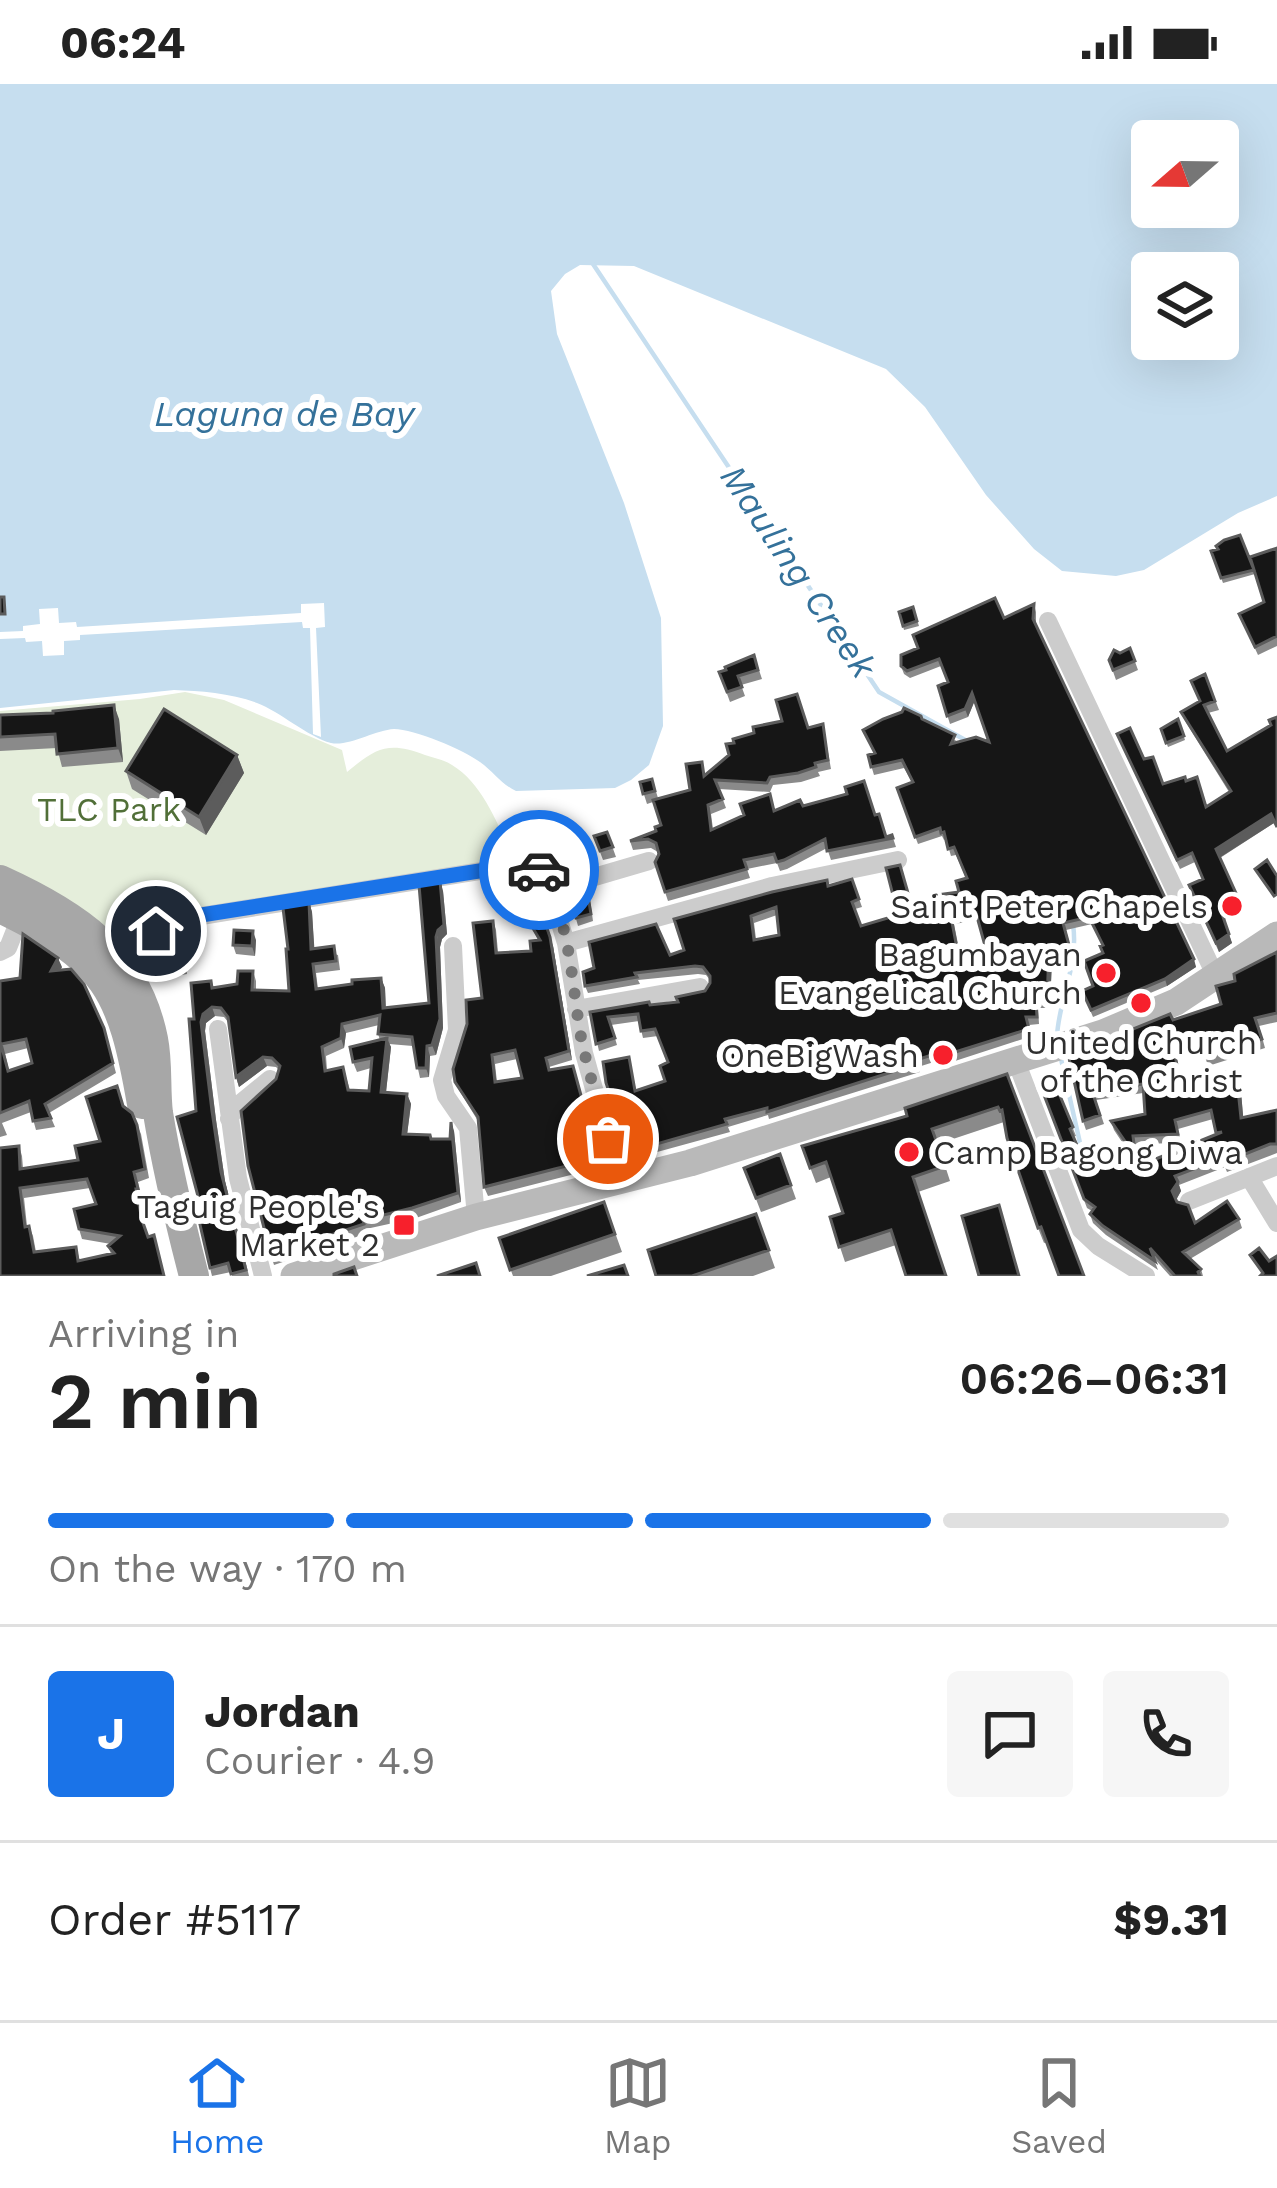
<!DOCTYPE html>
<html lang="en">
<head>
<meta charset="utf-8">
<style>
	:root { --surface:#fff; --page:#f6f6f6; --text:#222; --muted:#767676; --line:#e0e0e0; --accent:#1a73e8 }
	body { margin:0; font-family:"Work Sans",sans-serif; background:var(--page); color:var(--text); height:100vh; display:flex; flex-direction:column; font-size:45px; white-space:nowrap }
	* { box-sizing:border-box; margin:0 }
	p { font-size:39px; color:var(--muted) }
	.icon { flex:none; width:66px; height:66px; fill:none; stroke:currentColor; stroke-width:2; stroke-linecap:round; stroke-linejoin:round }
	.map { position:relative; height:1192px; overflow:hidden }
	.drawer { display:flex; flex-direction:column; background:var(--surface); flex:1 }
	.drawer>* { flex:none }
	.needle { width:78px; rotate:250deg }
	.controls { position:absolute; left:1131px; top:36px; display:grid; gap:24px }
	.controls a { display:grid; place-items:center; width:108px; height:108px; border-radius:12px; background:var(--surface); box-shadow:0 12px 48px #0002; font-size:60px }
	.pin { position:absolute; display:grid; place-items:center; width:102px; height:102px; color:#fff; margin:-51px; border:6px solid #fff; border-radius:50%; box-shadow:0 3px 12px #0007 }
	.courier { position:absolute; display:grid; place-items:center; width:120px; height:120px; margin:-60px; border:9px solid #1a73e8; border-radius:50%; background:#fff; color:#222; box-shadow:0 3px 15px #0007 }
	.headline em { font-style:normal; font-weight:600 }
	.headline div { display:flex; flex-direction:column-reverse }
	.headline { display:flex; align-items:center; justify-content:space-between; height:204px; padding:0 48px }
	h1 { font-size:78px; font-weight:600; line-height:90px }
	.bar { display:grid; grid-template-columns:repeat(4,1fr); gap:18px 12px; align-content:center; height:144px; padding:0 48px }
	.bar i { height:15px; border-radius:9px; background:var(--line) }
	.bar .current { background:var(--accent) }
	.bar p { grid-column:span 4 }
	.line { display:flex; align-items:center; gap:30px; padding:0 48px; border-top:3px solid var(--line) }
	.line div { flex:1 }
	.round { display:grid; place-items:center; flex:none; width:126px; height:126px; border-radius:12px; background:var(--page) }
	.status { display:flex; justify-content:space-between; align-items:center; height:84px; padding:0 60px; background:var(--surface); direction:ltr }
	.status svg { height:33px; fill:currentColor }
	.tabs { display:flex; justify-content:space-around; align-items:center; height:168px; border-top:3px solid var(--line); background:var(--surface); font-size:33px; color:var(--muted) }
	.tabs a { display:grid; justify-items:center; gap:6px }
	.tabs .current { color:var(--accent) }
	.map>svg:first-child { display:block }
	.green { fill:#e5eedb }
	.water { fill:#c6deef; fill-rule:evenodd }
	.pier { fill:#fff }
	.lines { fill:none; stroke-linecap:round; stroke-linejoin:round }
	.stream { stroke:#c6deef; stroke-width:4.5 }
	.street { stroke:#ccc; stroke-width:18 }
	.secondary { stroke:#b9b9b9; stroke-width:27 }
	.primary { stroke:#a7a7a7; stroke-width:30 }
	.wall { fill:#8a8a8a; fill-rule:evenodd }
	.shaded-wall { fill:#5c5c5c }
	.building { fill:#161616; stroke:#5c5c5c; stroke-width:3; fill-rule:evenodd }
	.done { stroke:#787878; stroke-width:12; stroke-dasharray:0 21.6 }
	.route { stroke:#1a73e8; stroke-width:15 }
	.poi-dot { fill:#f7202c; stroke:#fff; stroke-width:4.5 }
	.labels { text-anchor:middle; stroke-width:12; stroke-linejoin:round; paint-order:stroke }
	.park-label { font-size:33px; fill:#516f38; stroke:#fff }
	.poi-label { font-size:33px; fill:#2f2f2f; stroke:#fff; text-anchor:end }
	.water-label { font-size:36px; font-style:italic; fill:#34719a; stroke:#fff }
</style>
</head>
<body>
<div class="status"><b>06:24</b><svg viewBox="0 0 49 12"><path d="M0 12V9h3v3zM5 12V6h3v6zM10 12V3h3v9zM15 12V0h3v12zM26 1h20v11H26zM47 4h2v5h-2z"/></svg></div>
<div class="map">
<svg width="1277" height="1192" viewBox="0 0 1277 1192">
	<rect width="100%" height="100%" fill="#fff"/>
	<path class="green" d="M185,608L224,616L342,666L347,688C376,664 388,657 425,671C434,674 445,676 452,681C484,700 500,746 515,778L175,831L135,875L110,852L0,791V627L140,615Z"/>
	<path class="water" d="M0,0H1277V412L1238,429L1144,486L1116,492L1062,487L1034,465L986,411L925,323L886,285L634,182L580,181L565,190L551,207L557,250L624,419L661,534L663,642L649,681L631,696L615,704L516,707C501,700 494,688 480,678C464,666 414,645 394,645C375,646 348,663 331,659C308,653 279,627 257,619C231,609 200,607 174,606L0,624ZM1152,57H1218V123H1152ZM1152,189H1218V255H1152Z"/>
	<path class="pier" d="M324,519L325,543L316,544L321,653L313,650L310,544H303L302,538L80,551V556L64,557V571L43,572L42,557L26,558L25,554L0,555V548L23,547V542L40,540L39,525L58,524L59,539L76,538L77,543L301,529V520Z"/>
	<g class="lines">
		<path class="stream" d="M593,180L879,608L967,657
			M1057,952C1059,914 1079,882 1073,840
			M1061,975L1085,1081"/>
		<path class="street" d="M1048,537L1216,893
			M550,806L649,777
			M566,859L772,802L898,776
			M453,862L457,946L442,996L446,1012L468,1044L476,1133
			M0,868L8,864L23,826
			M114,869L156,847L195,833L524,780L539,786L548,800L566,859L584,969L620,1098
			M576,925L700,903
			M218,945L238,1094L263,1192
			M1016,977L1081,1146L1098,1162L1146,1192
			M229,1035L237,1022L270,995
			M1249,1093L1277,1139
			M1189,1117L1277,1082"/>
		<path class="secondary" d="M294,1192L476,1133L690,1079L1103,949L1176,918L1277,851"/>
		<path class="primary" d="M0,796C75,830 136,869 153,955C158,980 155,1005 158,1029C167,1084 180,1138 194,1192
			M0,824C106,875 122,905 142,1020"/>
	</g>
	<path class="wall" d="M1277,464V562L1258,571L1239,530L1264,518L1255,490L1223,499L1211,467L1254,484Z
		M1034,520L1036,528V541L1196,883L1167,902L1093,933L1082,907L1093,902L1103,869L1102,861L1092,840L1066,846L1072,869L1052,874L1050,924H1038L1039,940L1029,941L1032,952L955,977L953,972L918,983L920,988L769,1035L768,1031L728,1043L730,1048L628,1076L620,1049L623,1047L629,973L636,1006L665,997L667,979L658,952L643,954L639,937L611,941L617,961L599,967L590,928L678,918L705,907L710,896L706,891L698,890L638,896L640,900L588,909L585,902L684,866L674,835L828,802L852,795L862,823L855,825L861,842L898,831L912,823L959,808L966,794L956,771L951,772L946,755L944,756L942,752L918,760L897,704L912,698L904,684L874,691L868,671L874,669L863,646L922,635L958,658H989L975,616L968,633L950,640L938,602L948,598L941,582L910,594L904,590L901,582ZM777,831L779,851L756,855L754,839ZM979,836L987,869L961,875L954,840Z
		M913,523L919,542L904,546L899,528Z
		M1130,564L1138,586L1116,596L1109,576Z
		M754,571L762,595L741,601L745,612L730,618L719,588Z
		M1205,590L1219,626L1208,629L1227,667L1271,641L1274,739L1220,774L1244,827L1224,836L1232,859L1219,868L1192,810L1203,795L1195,778L1180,785L1121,659L1144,675L1163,700L1186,697L1207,723L1229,708L1185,637L1181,628L1199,617Z
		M0,631L119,635L123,678L62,683L57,664L0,667Z
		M1178,635L1185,656L1168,663L1161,645Z
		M823,640L831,685L818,688L820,692L801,698L773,701L770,708L719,705L726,724L711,730L713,745L775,726L803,722L875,731L886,753L892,751L896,763L831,776L827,764L787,785L780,787L777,779L747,785L750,794L668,817L655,778L658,768L651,764L633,766L630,757L656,747L661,741L653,718L647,720L640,698L652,695L658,714L690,706L706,691L808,644Z
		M237,671L244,689L206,751L132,705L126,687Z
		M607,748L616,773L603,776L594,752Z
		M568,806L589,809L593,837L578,842Z
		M443,807L447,850L442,855L440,863L443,944L436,971L430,972L429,993L420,994L413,962L389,960L391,963L386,1008L407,1010L411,1020L407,1050L430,1051L432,1055H450L454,1047L461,1118L416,1134L366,1145L368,1149L274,1181L271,1171L276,995L279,986L276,983L267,982L239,1003L236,993L229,939L224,933L215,932L206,939L205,947L216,1036L225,1097L249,1192H232L231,1188L212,1192L210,1184L203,1131L196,1027L194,935L211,897L213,903L237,900L253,887L256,897V906L289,907L288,865L309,818L312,828L314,864L338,871L340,886L316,889L318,905L381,894L385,904L386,924L429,919ZM379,941L378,950L380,956L353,978L357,988L371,984L369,1007L350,1006L343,983L327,986L326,972L344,964L346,949Z
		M493,837L496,846L498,868L531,867L538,856L531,841L553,862L572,976L549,983L550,986L576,991L602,1083L488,1112L484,1103L478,1037L459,1006L455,998L482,914ZM517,975L522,994L497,998L495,980Z
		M256,856L255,872L236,870L233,861Z
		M1277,868V938L1259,942L1265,964L1208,982L1203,966L1177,975L1180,990L1168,994L1236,987L1240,996L1243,1033L1268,1030L1277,1026V1069L1227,1088L1225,1083L1179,1101L1181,1107L1176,1116L1195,1139L1239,1135L1242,1144L1190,1175L1201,1185L1203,1192H1170L1153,1173L1158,1186L1106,1151L1093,1139L1090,1130L1092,1127L1087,1124L1044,1011L1058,1007L1076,1052L1073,1053L1083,1075L1126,1064L1114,1046L1111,1037L1145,1030L1143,1009L1096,1016L1104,1040L1086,1046L1083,1037L1092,965L1221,920L1235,897ZM1213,1035L1217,1051L1141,1081L1137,1074L1136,1060L1181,1059L1178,1045Z
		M151,870L184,873L187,890L158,895Z
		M62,883L60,886L104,944L116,989L49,1029L55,1043L36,1046L31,1028L2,1039L7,1051L0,1053V897ZM28,964L32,979L9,986L5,970Z
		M1007,990L1047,1158L1044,1159L1038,1144L1004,1038L938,1060L950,1097L918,1108L896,1161L845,1178L830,1133L843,1129L831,1093L816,1099L802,1062L907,1032Z
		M117,1002L124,1023L132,1029L141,1050L149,1094L138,1098L142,1114L139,1115L145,1145L148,1153L154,1151L165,1192H0V1064L19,1062L22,1072L23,1084L78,1076L75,1062L100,1057L86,1013ZM90,1104L96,1120L74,1125L79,1145L82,1155L111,1160L108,1162L111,1170L80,1177L76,1163L36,1168L33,1152L29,1142H27L24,1114Z
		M780,1070L796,1115L761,1128L744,1084Z
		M604,1118L622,1168L551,1192H513L499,1154Z
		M756,1130L775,1184L753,1192H656Z"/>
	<path class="shaded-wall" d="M972,609L975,616L968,633L965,625Z
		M114,621L119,635L123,678L118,664Z
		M237,671L244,689L206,751L199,733Z
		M1271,730L1274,739L1219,774L1216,765Z
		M440,797L443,807L447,850L442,855L440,863L443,944L436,971L432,961Z
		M309,818L312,828L315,874L311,865Z
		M543,833L553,862L572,976L569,967Z
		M253,847L256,856L255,872L252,862Z
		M1229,850L1232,859L1219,868L1216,859Z
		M1049,866L1052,874L1050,924L1047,917Z
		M58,874L62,883L55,897L51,887Z
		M1194,875L1196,883L1167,902L1165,895Z
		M381,894L385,904L386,934L383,924Z
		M212,923L215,932L206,939L205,947L216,1036L225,1097L249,1192L221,1088L212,1027L201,938L203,930Z
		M342,940L346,949L344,964L341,954Z
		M387,954L391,963L385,1017L381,1008Z
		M427,962L430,972L429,993L426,984Z
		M263,973L267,982L239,1003L236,993Z
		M1236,987L1240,996L1244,1042L1241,1034Z
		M407,1010L411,1020L406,1059L403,1050Z
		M451,1038L454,1047L461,1118L458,1109Z
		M1178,1098L1181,1107L1176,1116L1172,1107Z"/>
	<path class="building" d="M1240,451L1254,486L1221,494L1211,467L1218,465L1216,462L1224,456Z
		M1277,464V552L1255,563L1239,530L1264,518L1250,473Z
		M0,513H4L5,530H0Z
		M995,514L1004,534L1034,520L1033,535L1194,875L1165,895L1091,926L1082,907L1093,902L1084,877L1103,869L1100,862L1103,861L1089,833L1063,839L1069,861L1049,866L1047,917H1036L1037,933H1026L1029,945L952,969L951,965L916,976L917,980L767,1028V1024L725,1035L727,1040L625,1069L620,1049L623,1047L606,999L603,978L629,973L635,1007L665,997L660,982L668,978L655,945L641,947L638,930L608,933L615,954L596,960L590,928L649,918L650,921L678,918L676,913L705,907L710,899V892L703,883L695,882L635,889L637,893L585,902L583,888L594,884L589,858L656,840L670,871L684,866L674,835L772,808L827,796L828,802L852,795L859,815L852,818L861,842L898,831L886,784L900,781L912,823L936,816V811L959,808L956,797L967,794L954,763L948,765L944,748L941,749L940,744L915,753L897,704L913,698L902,676L871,683L868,671L875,669L863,646L883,635L902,628L904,624L921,632L922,635L955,651L951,660L976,653L989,658L972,609L965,625L947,632L938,602L948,598L939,575L907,587L901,582V571L918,564L913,551ZM776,823L779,851L754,856L751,832ZM976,829L987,869L959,875L951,833Z
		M913,523L917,537L903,542L899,528Z
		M1130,564L1135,577L1113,586L1109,576L1114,566L1120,569Z
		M754,571L758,586L738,592L742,603L727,608L719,588L726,586L725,583Z
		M1205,590L1215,617L1204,621L1227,667L1271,641L1269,636L1277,633V743L1271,730L1216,765L1240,818L1221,827L1229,850L1216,859L1189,801L1203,795L1192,769L1177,776L1117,650L1130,644L1144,675L1153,673L1163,700L1185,693L1186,697L1197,693L1206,723L1231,707L1181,628L1200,617L1191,597Z
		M797,610L808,644L823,640L828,676L815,679L816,683L798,689L770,693L767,699L715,696L723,715L708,721L711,746L744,731L740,720L770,710L774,727L800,716L803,722L847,710L845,703L864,697L875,731L879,730L886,753L892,751L893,754L827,767L825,755L784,776L777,778L774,770L744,776L747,785L665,808L655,778L659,770L656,759L648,755L630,757L656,747L655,743L661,741L653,716L690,706L686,680L702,678L704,692L729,671L726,660L734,659L733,655L754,649L753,643L782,637L776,616Z
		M114,621L118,664L57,670L55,650L0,653V631L53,629V627Z
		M164,625L237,671L199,733L126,687Z
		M1178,635L1184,652L1166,659L1161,645Z
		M652,695L655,707L643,710L640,698Z
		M607,748L613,763L600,767L594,752Z
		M1267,776L1277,792V810L1274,812L1255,785Z
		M440,797L444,841L438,846L436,853L440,935L432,961L427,962L426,984H417L412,953L378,950L380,931L342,940L341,954L322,963L325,987L343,983L348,1006L369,1007L372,974L353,978L350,963L387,954L381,1008L407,1010L403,1050L430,1051L431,1055H450L451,1038L458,1109L412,1124L363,1136L364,1140L271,1171L248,1082L241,1027L276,995L280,982L272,974L263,973L236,993L228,933L221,924L212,923L203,930L201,938L212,1027L221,1088L246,1186L231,1190L228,1179L210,1184L198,1132L203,1131L177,1033L196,1027L189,935H194L191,899L211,897L212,904L237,900L238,887H253L252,906L289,907L286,865H288L283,824L309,818L311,865L334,862L336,877L313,880L316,905L352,900V896L381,894L383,924L429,919L419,801Z
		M586,801L591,830L576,834L568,806Z
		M543,833L550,853L569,967L546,974L549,986L573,982L598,1074L484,1103L478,1033L455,998L453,985L467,940L466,916L482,914L473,839L493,837L496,869L531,867L530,857L540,856L531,841ZM515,966L522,994L495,998L492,971Z
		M234,846L253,847L252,862L233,861Z
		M23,850L58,874L51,887L71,885L84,900L104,944L113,979L45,1020L51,1034L33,1037L29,1017L0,1029V897L20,894ZM26,955L32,979L8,987L1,960Z
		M181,864L183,881L155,885L151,870Z
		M1277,868V929L1255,934L1262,955L1205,973L1199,957L1174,967L1177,981L1160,986L1162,994L1236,987L1241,1034L1277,1026V1060H1270L1223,1079L1222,1074L1175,1092L1178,1098L1172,1107L1177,1118L1188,1121L1195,1139L1227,1117L1239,1135L1183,1168L1201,1185L1198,1188L1200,1192H1175L1150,1164L1155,1177L1103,1142L1090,1130L1095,1123L1084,1115L1044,1011L1058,1007L1073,1043L1070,1045L1083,1075L1129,1063L1111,1037L1145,1030L1143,1000L1092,1007L1100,1031L1083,1037L1068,970L1092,965L1091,962L1170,930L1173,936L1221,920L1216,902L1235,897L1234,890ZM1211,1026L1216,1049L1222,1048L1141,1081L1135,1069L1133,1052L1178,1050L1175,1036Z
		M1007,990L1084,1192H1059L1041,1143L1038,1144L1007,1054L1002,1026L1000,1027L998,1023L932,1045L945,1082L913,1093L946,1192H906L891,1146L839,1163L830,1133L843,1129L826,1078L810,1084L802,1062L907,1032L905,1024Z
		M117,1002L123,1022L132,1029L137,1041L145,1085L134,1088L138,1105H136L142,1136L148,1153L154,1151L164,1192H0V1064L19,1062L20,1085L78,1076L75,1062L100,1057L86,1013ZM87,1095L96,1120L74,1125L79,1145L120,1152L108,1162L114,1169L78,1177L76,1163L34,1168L29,1142L25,1143L20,1104Z
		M780,1070L791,1101L756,1114L744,1084Z
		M604,1118L615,1150L510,1186L499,1154Z
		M999,1121L1019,1192H979L962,1132Z
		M756,1130L769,1166L692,1192H656L648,1166Z
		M1259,1164L1269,1177L1277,1172V1192H1260L1263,1189L1250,1171Z
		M476,1179L480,1192H437Z
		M624,1181L628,1192H587Z
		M354,1183L357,1192H334V1190Z"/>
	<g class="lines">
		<path class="done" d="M539,786C571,834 571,898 581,953C588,987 599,1021 608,1055"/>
		<path class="route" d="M156,847L195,832L524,780L539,786"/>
	</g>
	<g class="poi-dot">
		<circle cx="1232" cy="822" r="12"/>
		<circle cx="1106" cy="889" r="12"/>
		<circle cx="1141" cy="919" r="12"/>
		<circle cx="943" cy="971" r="12"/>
		<circle cx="909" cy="1068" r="12"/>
		<rect x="392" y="1129" width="24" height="24" rx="6"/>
	</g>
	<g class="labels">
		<g class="park-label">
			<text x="109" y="737">TLC Park</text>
		</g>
		<g class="poi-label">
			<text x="1208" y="834">Saint Peter Chapels</text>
			<text x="1082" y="882">Bagumbayan<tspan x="1082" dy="38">Evangelical Church</tspan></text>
			<text x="1141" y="970" text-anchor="middle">United Church<tspan x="1141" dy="38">of the Christ</tspan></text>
			<text x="919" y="983">OneBigWash</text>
			<text x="933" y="1080" text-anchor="start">Camp Bagong Diwa</text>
			<text x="380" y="1134">Taguig People's<tspan x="380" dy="38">Market 2</tspan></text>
		</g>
		<g class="water-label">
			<text x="284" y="342">Laguna de Bay</text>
			<text transform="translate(799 487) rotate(56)" y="13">Mauling Creek</text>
		</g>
	</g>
</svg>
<div class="controls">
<a><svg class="needle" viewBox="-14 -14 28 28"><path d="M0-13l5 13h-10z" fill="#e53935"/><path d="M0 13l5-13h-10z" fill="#767676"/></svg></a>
<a><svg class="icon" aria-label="layers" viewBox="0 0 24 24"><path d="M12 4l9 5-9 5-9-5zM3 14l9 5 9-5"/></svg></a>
</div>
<div class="pin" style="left:608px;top:1055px;background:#ea580c"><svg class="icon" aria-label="bag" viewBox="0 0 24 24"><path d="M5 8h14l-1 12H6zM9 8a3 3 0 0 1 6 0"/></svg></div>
<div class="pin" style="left:156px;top:847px;background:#1f2937"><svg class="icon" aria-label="home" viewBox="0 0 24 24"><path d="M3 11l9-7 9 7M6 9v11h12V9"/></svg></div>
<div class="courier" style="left:539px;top:786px"><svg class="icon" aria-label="car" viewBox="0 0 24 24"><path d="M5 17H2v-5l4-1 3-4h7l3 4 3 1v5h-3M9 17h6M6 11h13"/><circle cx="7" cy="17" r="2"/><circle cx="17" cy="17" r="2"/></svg></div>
</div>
<section class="drawer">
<div class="headline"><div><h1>2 min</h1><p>Arriving in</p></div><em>06:26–06:31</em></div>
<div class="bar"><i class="current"></i><i class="current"></i><i class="current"></i><i></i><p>On the way · 170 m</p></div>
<div class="line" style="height:216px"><b class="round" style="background:var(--accent);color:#fff">J</b><div><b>Jordan</b><p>Courier · 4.9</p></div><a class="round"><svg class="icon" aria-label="chat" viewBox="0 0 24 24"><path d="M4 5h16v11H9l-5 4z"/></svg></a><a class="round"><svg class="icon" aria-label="phone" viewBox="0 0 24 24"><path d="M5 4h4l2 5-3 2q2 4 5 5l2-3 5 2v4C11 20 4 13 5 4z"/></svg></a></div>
<div class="line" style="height:156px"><div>Order #5117</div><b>$9.31</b></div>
</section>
<nav class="tabs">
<a class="current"><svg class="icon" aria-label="home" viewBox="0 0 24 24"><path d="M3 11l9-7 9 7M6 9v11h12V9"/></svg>Home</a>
<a><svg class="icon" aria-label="map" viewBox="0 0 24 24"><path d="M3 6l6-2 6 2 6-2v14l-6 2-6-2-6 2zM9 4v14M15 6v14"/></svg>Map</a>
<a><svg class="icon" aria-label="saved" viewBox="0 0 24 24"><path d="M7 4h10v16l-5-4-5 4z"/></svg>Saved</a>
</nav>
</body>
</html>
